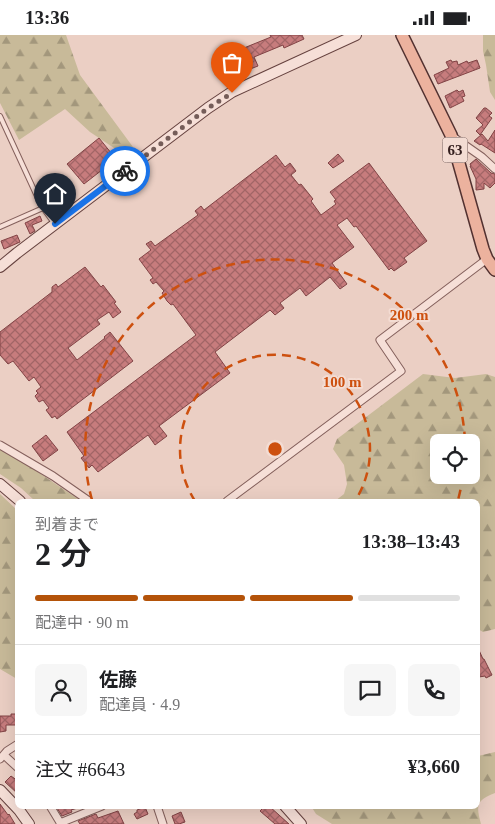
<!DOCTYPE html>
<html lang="ja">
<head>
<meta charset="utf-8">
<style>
	:root { --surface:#fff; --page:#f6f6f6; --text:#202124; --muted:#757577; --line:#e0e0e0; --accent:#b45309 }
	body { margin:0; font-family:"Times New Roman","Noto Sans JP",serif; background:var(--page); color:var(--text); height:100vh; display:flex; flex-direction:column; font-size:19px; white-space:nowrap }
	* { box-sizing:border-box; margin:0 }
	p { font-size:16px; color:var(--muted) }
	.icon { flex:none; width:28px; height:28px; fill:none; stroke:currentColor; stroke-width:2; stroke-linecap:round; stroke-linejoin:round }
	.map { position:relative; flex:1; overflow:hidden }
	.sheet { position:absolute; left:15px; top:464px; width:465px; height:310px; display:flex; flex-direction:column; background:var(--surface); border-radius:8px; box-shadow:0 5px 20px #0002 }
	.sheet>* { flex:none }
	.tools { position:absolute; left:430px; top:399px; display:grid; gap:10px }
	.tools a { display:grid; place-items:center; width:50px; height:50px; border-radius:8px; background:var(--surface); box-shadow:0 5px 20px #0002; font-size:25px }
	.pin { position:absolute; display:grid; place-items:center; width:42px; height:42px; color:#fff; margin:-51px -21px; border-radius:50% 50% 50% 0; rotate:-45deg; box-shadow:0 0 5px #0007 }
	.pin .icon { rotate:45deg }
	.courier { position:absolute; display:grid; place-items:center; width:50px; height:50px; margin:-25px; border:4px solid #1a73e8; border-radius:50%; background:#fff; color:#222; box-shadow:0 1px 6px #0007 }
	.head em { font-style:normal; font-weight:600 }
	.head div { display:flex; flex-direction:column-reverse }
	.head { display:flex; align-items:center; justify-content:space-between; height:85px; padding:0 20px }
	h1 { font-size:32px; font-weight:600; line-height:38px }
	.bar { display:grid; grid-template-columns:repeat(4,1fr); gap:8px 5px; align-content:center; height:60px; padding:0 20px }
	.bar i { height:6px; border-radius:4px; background:var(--line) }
	.bar .active { background:var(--accent) }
	.bar p { grid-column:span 4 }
	.line { display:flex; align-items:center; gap:12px; padding:0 20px; border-top:1px solid var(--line) }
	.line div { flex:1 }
	.round { display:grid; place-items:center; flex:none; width:52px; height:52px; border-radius:8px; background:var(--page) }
	.status { display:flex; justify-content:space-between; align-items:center; height:35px; padding:0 25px; background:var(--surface); direction:ltr }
	.status svg { height:14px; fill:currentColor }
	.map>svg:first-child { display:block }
	.forest { fill:url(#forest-firs); fill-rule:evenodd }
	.building { fill:url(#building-cross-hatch); stroke:#824345 }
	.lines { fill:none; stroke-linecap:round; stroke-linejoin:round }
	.lane-casing { stroke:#84605c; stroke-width:6 }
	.street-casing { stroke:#84605c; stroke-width:9 }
	.secondary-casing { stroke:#66423f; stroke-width:12 }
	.primary-casing { stroke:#523130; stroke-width:14 }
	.lane { stroke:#f6dfd7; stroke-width:4 }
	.street { stroke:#f6dfd7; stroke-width:7 }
	.secondary { stroke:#f6dfd7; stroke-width:10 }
	.primary { stroke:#ecb29e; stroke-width:11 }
	.done { stroke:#755d59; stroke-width:5; stroke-dasharray:0 9 }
	.route { stroke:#1a73e8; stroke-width:6 }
	.ring { fill:none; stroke:#cd500f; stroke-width:2.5; stroke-dasharray:9 6 }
	.labels { text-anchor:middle; stroke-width:4; stroke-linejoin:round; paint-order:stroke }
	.shield { fill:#f3dcd3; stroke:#6e5855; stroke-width:1 }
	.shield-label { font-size:15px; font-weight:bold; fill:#35201f }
	.centre { fill:#cd500f; stroke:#f3dcd3; stroke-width:2.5 }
	.ring-label { font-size:15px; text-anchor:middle; font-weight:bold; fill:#cd500f; stroke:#f3dcd3; stroke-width:4; stroke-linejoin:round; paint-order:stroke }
</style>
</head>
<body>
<div class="status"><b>13:36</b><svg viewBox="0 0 49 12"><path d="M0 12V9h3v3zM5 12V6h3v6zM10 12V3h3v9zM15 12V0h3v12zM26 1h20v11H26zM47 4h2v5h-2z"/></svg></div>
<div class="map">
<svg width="495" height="789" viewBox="0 0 495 789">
	<defs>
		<pattern id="forest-firs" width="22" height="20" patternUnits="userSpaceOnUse" patternTransform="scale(1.25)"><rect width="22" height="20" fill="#c8ba99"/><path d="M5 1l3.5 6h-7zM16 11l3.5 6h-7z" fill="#a3977c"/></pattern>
		<pattern id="building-cross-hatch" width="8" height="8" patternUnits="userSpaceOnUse" patternTransform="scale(1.25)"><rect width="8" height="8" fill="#c77c7d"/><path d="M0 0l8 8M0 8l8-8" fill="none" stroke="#a26566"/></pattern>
	</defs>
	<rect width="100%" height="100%" fill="#ebcfc4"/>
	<path class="forest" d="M0,0H66L80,40L133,112L126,121L90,97L65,74L19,105L0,68Z
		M483,0H495V65L490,57L486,30L483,16Z
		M486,339L495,342V594L483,597L478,594V466H335L344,459L347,449L344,430L333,414L337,404L423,339L455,343ZM439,408H471V440H439Z
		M0,413L14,421L81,466H35L21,453L0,439Z
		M0,459L17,475V644L0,634Z
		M495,717V758C476,765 476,771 481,789H332L316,779L311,771H478V721Z"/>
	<path class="building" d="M270,0H302L304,4L284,13L283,10L254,22L258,31L245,36L244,35L223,44L219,42L228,22L240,16L239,15L271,2Z
		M451,25L452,27L457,26L458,30L467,26L468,28L477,25L480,33L438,49L434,40L449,33L446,27Z
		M457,55L459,57L463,55L465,61L462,62L464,66L450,73L445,61Z
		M484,73H486L492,78L489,81L492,83L480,100L476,96L483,90L476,83Z
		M495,95V118L481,109L480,110L474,106L482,99L488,106Z
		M99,103L116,124L84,149L67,129Z
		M338,119L344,126L333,133L328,128Z
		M276,120L285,132L290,128L296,136L291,140L299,150L301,149L313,164L311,166L321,180L336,169L334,166L336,165L330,157L369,128L427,206L404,223L407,227L394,236L391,233L389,235L356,191L354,192L347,183L337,190L354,212L332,228L347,249L340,254L330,242L306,261L300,253L280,268L284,273L275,280L270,275L215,317L230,338L159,391L167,401L155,410L148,400L98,437L92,430L89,433L81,423L84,421L67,397L196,300L173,269L171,270L167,266L162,258L164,256L156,247L153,249L150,245L153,243L139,224L151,215L146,209L151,206L155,211L198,180L195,176L201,171L204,175Z
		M476,124L491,138L495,139V148L490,153L484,148V154L476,155V144L470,131H471L470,129Z
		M40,181L42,186L32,190L35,196L30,199L25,188Z
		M17,200L20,207L4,214L1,206Z
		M85,232L101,252L103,250L116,267L114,268L121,277L113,283L109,277L97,285L100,289L68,313L77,325L105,303L104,302L110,297L133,326L57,384L55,381L52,383L46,375L49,373L43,365L39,367L35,361L38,358L36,356L41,352L34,342L29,346L13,326L8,329L0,320V297L52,257V252L56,249L58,252Z
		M46,400L58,415L43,426L32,411Z
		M478,613L483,624H484L492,640L486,643L485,641L479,642L478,639Z
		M11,679H18V690H6V696L0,697V681H11Z
		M11,741L18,746V759L5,747Z
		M0,769L8,780L9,779L15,789H0Z
		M61,771H81V772L71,775L72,777L62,781L57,773Z
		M265,771H269L289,789H275L260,776Z
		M145,772L148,779L137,784L134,779L137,777V775Z
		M118,776L124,789H80L78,786L96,779L98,783Z
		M181,777L185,787L179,789H175L172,781Z"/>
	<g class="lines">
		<defs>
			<path id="lane" d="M0,81L41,170L54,188
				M0,192L43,173"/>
			<path id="street" d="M452,101L482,122L495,134
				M0,410L53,441L89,466
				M227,466L401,336L380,305L487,224
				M4,720L18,733
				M0,724L7,716L18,709
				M50,771L61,789
				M157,771L163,789
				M60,788L102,771"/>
			<path id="secondary" d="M0,232L17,218L208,73L232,57L356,0
				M0,449L20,466
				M0,755L19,775L29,789
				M285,771L301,789"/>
			<path id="primary" d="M402,0L451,100L483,214L487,224L495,235"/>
		</defs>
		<use href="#lane" class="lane-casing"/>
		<use href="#street" class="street-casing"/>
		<use href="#secondary" class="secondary-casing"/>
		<use href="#primary" class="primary-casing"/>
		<use href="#lane" class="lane"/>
		<use href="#street" class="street"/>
		<use href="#secondary" class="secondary"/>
		<use href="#primary" class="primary"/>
	</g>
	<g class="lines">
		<path class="done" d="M125,136L208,73L232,58"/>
		<path class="route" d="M55,189L125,136"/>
	</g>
	<g class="ring">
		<path d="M195 466A95 95 0 1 1 355 466"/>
		<path d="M463 440A190 190 0 0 1 458 465M92 465A190 190 0 1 1 465 407"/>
	</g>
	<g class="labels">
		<rect class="shield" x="442.5" y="102.5" width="25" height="25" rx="4"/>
		<g class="shield-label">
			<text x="455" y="120">63</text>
		</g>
	</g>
	<circle cx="275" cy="414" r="8" class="centre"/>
	<g class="ring-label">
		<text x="409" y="285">200 m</text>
		<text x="342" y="352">100 m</text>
	</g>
</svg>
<div class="tools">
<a><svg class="icon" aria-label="locate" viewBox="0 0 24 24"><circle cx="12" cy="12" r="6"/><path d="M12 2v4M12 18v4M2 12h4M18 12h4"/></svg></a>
</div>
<div class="pin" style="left:232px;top:58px;background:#ea580c"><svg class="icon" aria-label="bag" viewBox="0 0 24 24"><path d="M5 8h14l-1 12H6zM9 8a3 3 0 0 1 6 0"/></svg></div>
<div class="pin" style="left:55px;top:189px;background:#1f2937"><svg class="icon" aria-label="home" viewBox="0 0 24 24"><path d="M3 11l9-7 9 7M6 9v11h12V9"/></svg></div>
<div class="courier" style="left:125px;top:136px"><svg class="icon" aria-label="bike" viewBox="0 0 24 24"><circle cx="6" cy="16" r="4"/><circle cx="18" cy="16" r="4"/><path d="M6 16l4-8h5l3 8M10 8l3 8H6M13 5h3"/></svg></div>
<section class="sheet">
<div class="head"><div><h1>2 分</h1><p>到着まで</p></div><em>13:38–13:43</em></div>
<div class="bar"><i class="active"></i><i class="active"></i><i class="active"></i><i></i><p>配達中 · 90 m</p></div>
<div class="line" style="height:90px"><a class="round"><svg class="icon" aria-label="person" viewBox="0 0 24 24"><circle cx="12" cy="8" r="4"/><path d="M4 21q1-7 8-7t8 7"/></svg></a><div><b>佐藤</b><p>配達員 · 4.9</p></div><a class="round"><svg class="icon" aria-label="chat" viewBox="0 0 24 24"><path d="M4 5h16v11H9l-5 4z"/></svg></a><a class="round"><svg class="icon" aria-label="phone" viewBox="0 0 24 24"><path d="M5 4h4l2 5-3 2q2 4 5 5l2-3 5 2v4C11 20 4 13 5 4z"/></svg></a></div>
<div class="line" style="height:65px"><div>注文 #6643</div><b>¥3,660</b></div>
</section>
</div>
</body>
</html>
